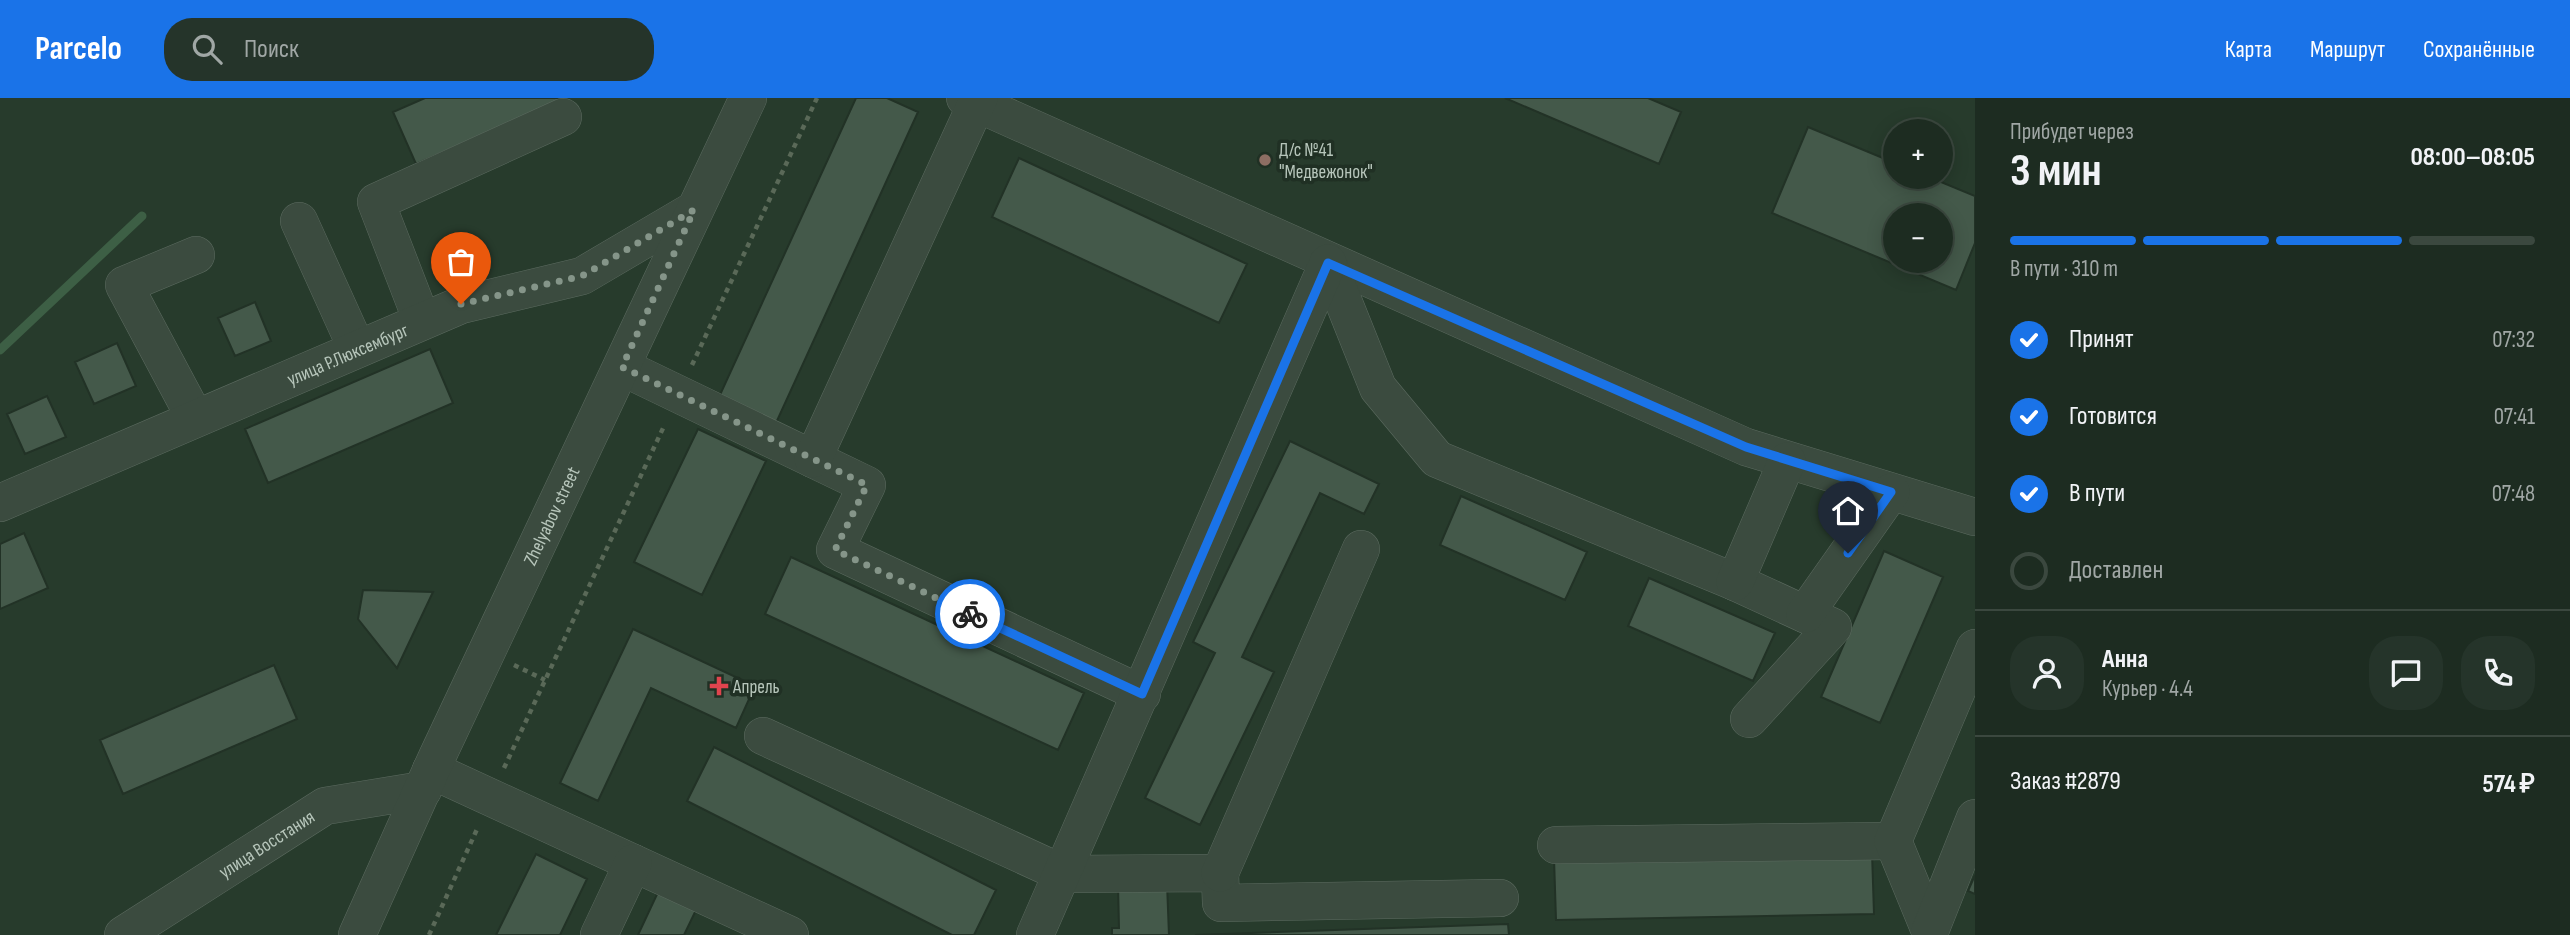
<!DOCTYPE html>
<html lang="ru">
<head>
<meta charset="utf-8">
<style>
	:root { --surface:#1d2c21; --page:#25342a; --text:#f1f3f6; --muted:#a0a7a5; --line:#3b483f; --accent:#1a73e8 }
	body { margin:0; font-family:"Sofia Sans Condensed",sans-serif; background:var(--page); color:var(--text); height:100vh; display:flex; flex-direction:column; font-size:26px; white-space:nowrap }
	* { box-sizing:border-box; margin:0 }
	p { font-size:23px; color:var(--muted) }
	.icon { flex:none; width:38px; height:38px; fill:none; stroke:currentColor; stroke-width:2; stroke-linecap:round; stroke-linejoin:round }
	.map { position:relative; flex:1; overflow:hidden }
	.side { display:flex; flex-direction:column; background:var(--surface); width:595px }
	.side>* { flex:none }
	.buttons { position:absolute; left:1883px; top:21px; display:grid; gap:14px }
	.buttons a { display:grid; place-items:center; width:70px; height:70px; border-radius:50%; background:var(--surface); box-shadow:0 4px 18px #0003,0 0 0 2px var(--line); font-size:35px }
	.pin { position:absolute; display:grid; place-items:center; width:60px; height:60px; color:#fff; margin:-72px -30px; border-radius:50% 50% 50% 0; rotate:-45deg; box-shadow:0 0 7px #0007 }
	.pin .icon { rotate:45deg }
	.courier { position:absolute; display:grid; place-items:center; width:70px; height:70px; margin:-35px; border:5px solid #1a73e8; border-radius:50%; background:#fff; color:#222; box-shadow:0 2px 9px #0007 }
	.summary em { font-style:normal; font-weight:700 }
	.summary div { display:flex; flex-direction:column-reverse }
	.summary { display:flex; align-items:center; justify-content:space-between; height:119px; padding:0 35px }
	h1 { font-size:46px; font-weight:700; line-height:52px }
	.bar { display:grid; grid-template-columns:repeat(4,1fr); gap:10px 7px; align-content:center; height:84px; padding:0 35px }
	.bar i { height:9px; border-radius:5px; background:var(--line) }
	.bar .current { background:var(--accent) }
	.bar p { grid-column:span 4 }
	.line { display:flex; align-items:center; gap:18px; padding:0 35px; border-top:2px solid var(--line) }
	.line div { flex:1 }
	.round { display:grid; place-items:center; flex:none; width:74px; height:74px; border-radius:28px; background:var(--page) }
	ol { padding:0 35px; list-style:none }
	li { display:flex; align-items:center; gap:21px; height:77px }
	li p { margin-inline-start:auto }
	li .icon { padding:7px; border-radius:50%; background:var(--accent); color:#fff; stroke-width:4 }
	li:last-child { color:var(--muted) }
	li i { width:38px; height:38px; border:4px solid var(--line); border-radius:50% }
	header { display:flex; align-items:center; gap:42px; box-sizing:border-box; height:98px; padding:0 35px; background:var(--accent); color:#fff }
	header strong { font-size:33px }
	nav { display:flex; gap:38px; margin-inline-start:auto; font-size:24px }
	.search { width:490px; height:63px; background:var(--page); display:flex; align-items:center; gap:18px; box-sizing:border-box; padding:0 24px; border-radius:28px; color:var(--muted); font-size:26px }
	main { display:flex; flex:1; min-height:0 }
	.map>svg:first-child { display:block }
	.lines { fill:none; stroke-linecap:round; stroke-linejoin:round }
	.stream { stroke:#3d5f45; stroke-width:9 }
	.building { fill:#44594a; stroke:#223226; stroke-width:2; fill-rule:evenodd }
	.minor-casing { stroke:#5c6b60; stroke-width:38 }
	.path { stroke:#5a6958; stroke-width:4.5; stroke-dasharray:5 5; stroke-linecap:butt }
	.minor { stroke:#3b4b3f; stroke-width:37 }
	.done { stroke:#859589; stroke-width:7; stroke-dasharray:0 12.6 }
	.route { stroke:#1a73e8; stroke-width:9 }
	.education-dot { fill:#8d6e63; stroke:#203024; stroke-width:2.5 }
	.health-dot { fill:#e0444e; stroke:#203024; stroke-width:2.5 }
	.labels { text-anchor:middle; stroke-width:7; stroke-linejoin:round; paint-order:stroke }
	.poi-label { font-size:19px; fill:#b7c6bb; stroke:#203024; text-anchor:start }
	.street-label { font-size:19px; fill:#b7c6bb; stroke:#203024 }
</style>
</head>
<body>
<header>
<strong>Parcelo</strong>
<div class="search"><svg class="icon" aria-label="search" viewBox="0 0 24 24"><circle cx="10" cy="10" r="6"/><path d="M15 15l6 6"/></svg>Поиск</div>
<nav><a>Карта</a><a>Маршрут</a><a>Сохранённые</a></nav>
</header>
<main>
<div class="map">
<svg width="1975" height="837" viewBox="0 0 1975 837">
	<rect width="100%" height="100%" fill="#273b2c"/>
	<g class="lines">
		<path class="stream" d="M0,252L142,118"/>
	</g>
	<path class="building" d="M425,0H567L416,66L393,14Z
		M856,0H887L918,14L776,325L719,299Z
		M1505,0H1648L1681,14L1659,66Z
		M1808,29L1895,65V79H1929L1975,98V145L1956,192L1772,115ZM1895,117H1941V163H1895Z
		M1019,60L1247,166L1219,225L992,119Z
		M255,204L271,243L235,258L218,220Z
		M117,245L136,288L94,306L75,264Z
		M430,251L453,305L268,385L245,331Z
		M47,298L66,339L25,356L7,316Z
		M698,331L766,363L702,497L634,464Z
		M1290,343L1379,386L1364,416L1320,395L1242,559L1274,574L1200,727L1145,700L1215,555L1193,544Z
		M1461,398L1587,454L1565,502L1440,447Z
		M24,435L48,490L0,511V446Z
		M1884,453L1943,479L1880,625L1821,599Z
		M791,459L1084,595L1058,652L765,516Z
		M1649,480L1775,535L1753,583L1628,528Z
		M363,492L433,494L397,570L358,521Z
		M633,531L755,588L736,630L651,590L598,703L560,685Z
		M274,567L297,621L123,696L100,642Z
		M714,649L996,792L974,837H952L687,703Z
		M1872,754L1874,816L1556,822L1554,760Z
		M536,756L587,781L560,837H496Z
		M1975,777V796L1968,793Z
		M1167,785L1169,837H1112V830H1119L1118,787Z
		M659,792L697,810L684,837H638Z
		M1508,826L1509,837H1195Z"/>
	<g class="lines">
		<defs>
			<g id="minor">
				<path d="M965,0L1746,349L1975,419"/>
				<path d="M299,123L357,251"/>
				<path d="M1328,165L1378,290L1437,361L1735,484L1833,529L1749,621"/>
				<path d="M422,223L376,104L563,19"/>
				<path d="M622,269L867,387L835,452L1142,596"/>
				<path d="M195,320L124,187L196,157"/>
				<path d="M813,361L979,0"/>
				<path id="s1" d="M0,405L461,207L582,178L694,112"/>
				<path d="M1735,484L1787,363"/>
				<path d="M1805,516L1891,394"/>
				<path d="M763,638L1064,776L1220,775L1221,805L1500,800"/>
				<path d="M431,672L790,837"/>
				<path d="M1556,747L1893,743"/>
				<path d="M1220,775L1361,451"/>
				<path d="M1930,833L1893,743L1975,550"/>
				<path d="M1930,833L1975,720"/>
				<path id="s2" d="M123,837L325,708L423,692"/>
				<path id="s3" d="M357,837L437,659L748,0"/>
				<path d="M599,837L633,765"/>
				<path d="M1035,837L1328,165"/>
			</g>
		</defs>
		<use href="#minor" class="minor-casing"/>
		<path class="path" d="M692,267L817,0
			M514,567L545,582
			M504,670L665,326
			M429,837L478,729"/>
		<use href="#minor" class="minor"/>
	</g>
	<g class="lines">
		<path class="done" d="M461,206L582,178L694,112L622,269L867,387L835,452L970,516"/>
		<path class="route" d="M970,516L1142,596L1328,165L1746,349L1891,394L1848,455"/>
	</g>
	<circle class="education-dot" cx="1265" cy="62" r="7"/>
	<path class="health-dot" d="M715.5 577.5h7v7h7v7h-7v7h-7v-7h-7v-7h7z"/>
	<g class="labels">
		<g class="poi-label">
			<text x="1279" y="58">Д/с №41<tspan x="1279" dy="22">"Медвежонок"</tspan></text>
			<text x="733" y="595">Апрель</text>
		</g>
		<g class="street-label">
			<text dy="7" stroke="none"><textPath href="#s1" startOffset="378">улица Р.Люксембург</textPath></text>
			<text dy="7" stroke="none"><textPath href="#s3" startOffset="462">Zhelyabov street</textPath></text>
			<text dy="7" stroke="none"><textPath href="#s2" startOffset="170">улица Восстания</textPath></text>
		</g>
	</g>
</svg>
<div class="buttons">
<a>+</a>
<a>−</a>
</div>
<div class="pin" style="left:461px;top:206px;background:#ea580c"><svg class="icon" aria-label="bag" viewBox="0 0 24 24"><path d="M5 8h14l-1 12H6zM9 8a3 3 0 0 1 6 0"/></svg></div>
<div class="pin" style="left:1848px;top:455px;background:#1f2937"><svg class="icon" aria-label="home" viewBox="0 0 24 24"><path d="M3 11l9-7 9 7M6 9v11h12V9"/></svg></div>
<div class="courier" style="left:970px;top:516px"><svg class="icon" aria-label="bike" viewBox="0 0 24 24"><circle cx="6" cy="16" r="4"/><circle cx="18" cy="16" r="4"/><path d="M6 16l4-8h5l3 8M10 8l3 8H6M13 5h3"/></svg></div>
</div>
<section class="side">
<div class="summary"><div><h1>3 мин</h1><p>Прибудет через</p></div><em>08:00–08:05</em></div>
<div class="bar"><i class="current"></i><i class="current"></i><i class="current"></i><i></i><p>В пути · 310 m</p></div>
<ol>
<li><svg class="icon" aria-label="check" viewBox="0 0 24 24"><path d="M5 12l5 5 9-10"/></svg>Принят<p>07:32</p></li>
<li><svg class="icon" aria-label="check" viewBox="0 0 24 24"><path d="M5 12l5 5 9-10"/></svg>Готовится<p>07:41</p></li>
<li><svg class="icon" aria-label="check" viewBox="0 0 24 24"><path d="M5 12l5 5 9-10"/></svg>В пути<p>07:48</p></li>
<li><i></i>Доставлен</li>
</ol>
<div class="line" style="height:126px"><a class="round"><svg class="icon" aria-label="person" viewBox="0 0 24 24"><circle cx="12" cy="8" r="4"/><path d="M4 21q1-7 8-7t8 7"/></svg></a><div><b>Анна</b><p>Курьер · 4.4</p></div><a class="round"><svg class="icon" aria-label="chat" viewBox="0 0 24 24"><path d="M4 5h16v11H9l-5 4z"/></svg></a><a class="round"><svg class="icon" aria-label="phone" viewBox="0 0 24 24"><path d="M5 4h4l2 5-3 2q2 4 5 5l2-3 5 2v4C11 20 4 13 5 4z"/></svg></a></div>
<div class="line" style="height:91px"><div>Заказ #2879</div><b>574 ₽</b></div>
</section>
</main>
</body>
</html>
